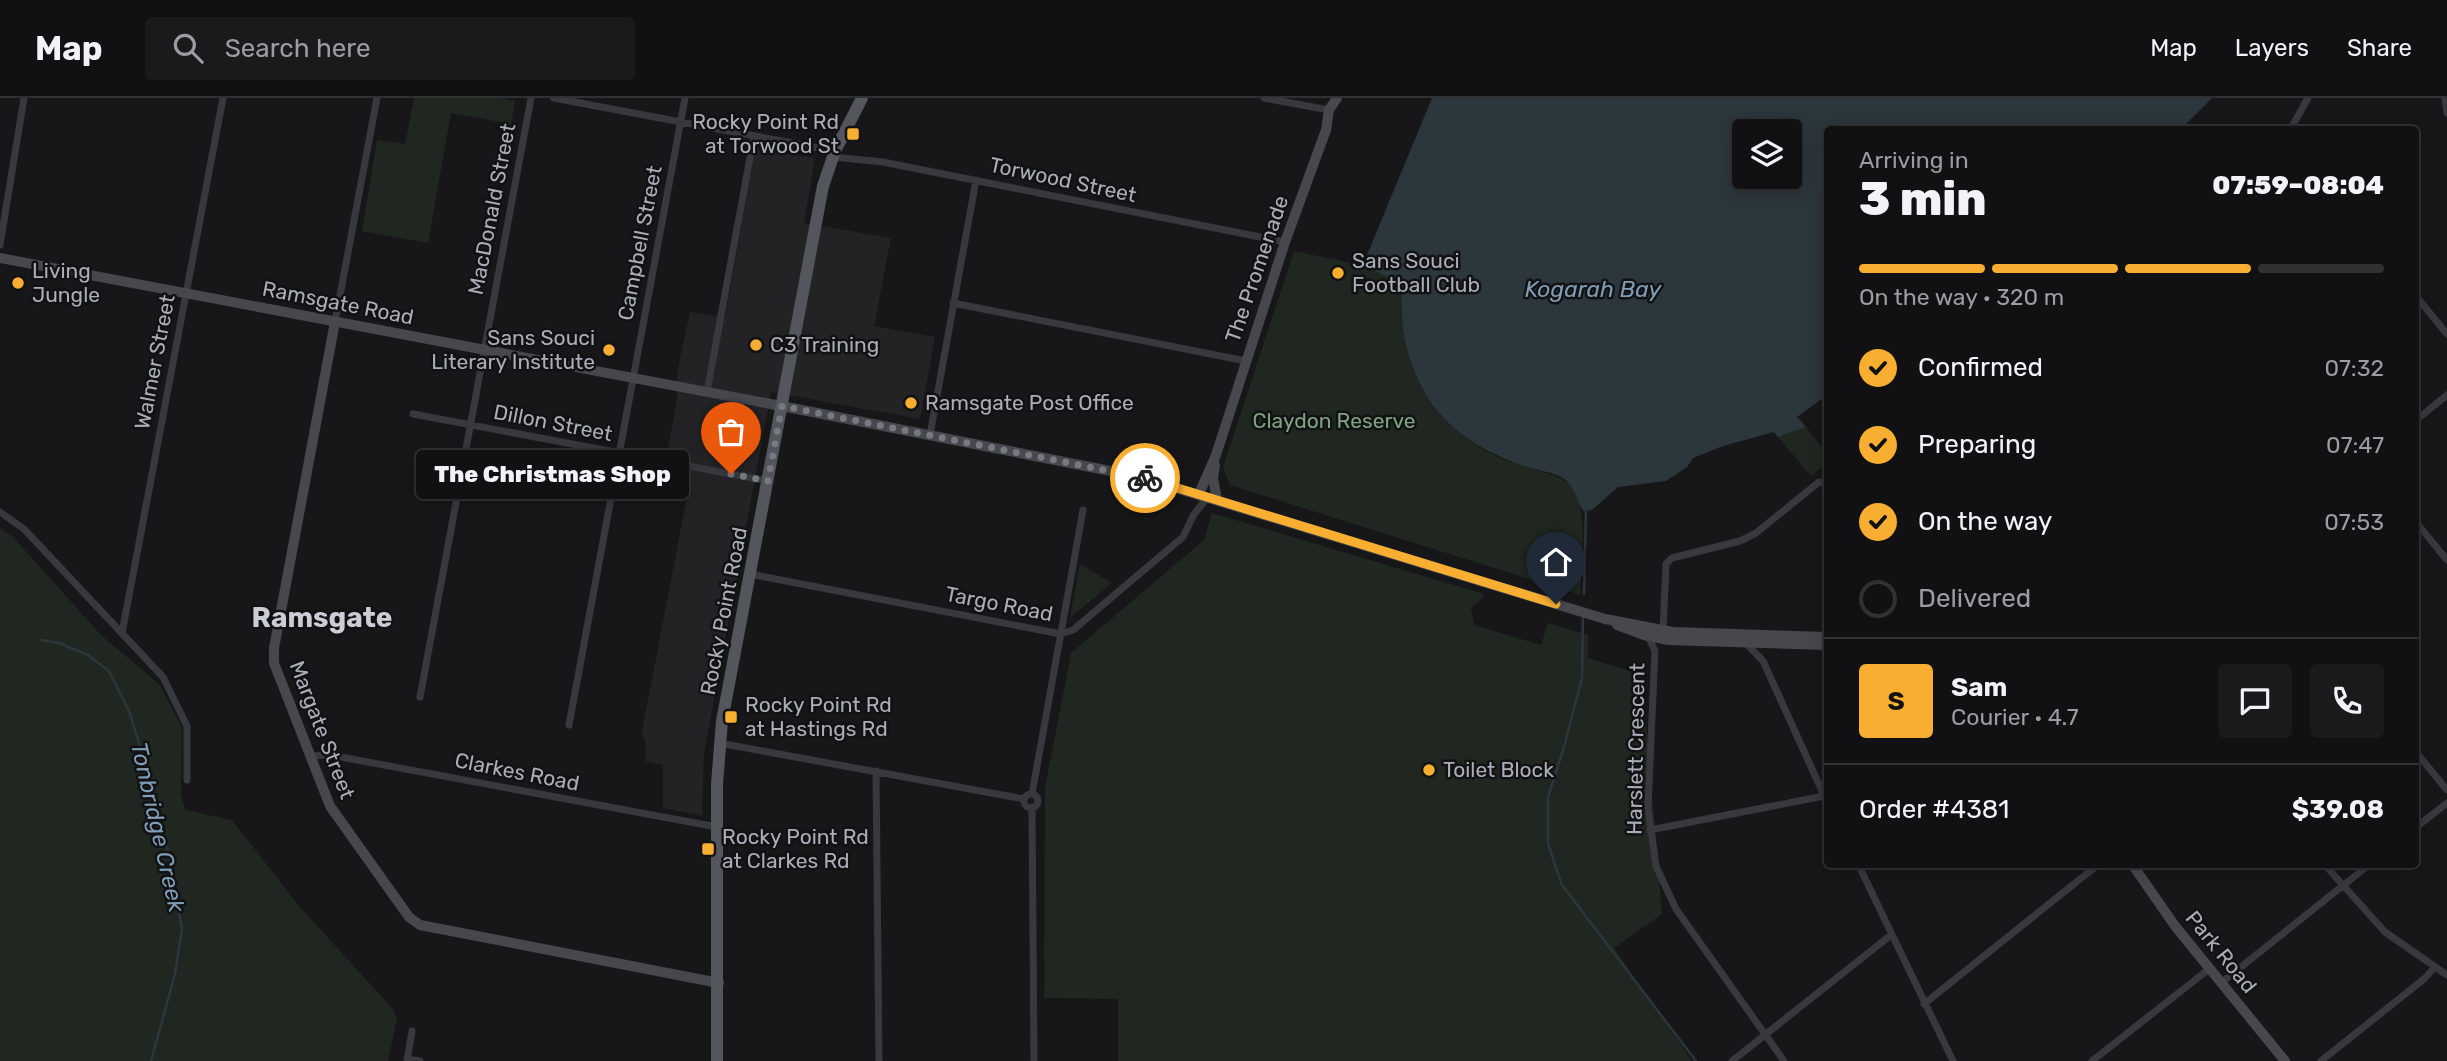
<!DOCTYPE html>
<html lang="en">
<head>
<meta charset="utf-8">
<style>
	:root { --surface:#111113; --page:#1a1a1c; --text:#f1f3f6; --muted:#9c9da0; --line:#303133; --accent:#f7ae31 }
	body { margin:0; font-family:Rubik,sans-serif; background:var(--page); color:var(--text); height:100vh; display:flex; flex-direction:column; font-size:26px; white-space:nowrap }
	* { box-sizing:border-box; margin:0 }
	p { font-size:23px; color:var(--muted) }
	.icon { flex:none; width:38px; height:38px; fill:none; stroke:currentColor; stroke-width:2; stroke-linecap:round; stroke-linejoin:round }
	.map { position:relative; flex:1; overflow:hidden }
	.side { position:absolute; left:1824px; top:28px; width:595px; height:742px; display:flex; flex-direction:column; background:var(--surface); border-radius:7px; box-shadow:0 4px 18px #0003,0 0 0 2px var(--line) }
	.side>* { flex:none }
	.fabs { position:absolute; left:1732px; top:21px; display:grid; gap:14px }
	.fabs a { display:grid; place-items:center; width:70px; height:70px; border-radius:7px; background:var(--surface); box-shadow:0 4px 18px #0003,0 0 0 2px var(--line); font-size:35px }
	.pin { position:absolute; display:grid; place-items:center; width:60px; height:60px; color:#fff; margin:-72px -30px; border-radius:50% 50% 50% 0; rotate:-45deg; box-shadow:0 0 7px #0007 }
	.pin .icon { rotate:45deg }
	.courier { position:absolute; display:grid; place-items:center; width:70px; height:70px; margin:-35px; border:5px solid #f7ae31; border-radius:50%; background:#fff; color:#222; box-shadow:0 2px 9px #0007 }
	.bubble { position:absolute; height:49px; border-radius:7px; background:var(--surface); box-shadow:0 4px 18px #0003,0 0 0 2px var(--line); font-size:23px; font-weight:800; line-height:49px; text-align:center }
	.overview em { font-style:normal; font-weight:800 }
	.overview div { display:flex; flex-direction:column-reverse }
	.overview { display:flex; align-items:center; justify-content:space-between; height:119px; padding:0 35px }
	h1 { font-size:46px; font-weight:800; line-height:52px }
	.bar { display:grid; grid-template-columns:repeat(4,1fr); gap:10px 7px; align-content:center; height:84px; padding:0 35px }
	.bar i { height:9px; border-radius:5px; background:var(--line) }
	.bar .on { background:var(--accent) }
	.bar p { grid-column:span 4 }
	.line { display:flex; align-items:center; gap:18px; padding:0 35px; border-top:2px solid var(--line) }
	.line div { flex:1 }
	.round { display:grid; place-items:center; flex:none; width:74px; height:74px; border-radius:7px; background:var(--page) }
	ol { padding:0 35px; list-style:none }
	li { display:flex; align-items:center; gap:21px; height:77px }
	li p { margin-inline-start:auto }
	li .icon { padding:7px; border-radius:50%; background:var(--accent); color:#111; stroke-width:4 }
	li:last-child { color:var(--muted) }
	li i { width:38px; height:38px; border:4px solid var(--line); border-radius:50% }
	header { display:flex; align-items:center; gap:42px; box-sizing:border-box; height:98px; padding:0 35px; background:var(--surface); border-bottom:2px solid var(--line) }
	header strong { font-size:33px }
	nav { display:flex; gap:38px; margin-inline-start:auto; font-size:24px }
	.search { width:490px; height:63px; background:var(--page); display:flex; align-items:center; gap:18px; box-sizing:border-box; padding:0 24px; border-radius:7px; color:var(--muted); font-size:26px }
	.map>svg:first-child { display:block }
	.built { fill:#232326 }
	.green { fill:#1f2720 }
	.water { fill:#2c363d; fill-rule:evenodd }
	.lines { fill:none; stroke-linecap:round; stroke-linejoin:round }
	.stream { stroke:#2c363d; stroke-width:2.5 }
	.street { stroke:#38393e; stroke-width:7 }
	.secondary { stroke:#46484e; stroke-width:10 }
	.primary { stroke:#54565d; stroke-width:12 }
	.done { stroke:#767981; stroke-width:7; stroke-dasharray:0 12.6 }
	.route { stroke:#f7ae31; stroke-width:9 }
	.poi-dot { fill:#f7ae31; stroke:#121214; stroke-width:2.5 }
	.labels { text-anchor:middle; stroke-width:5; stroke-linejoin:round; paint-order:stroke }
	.poi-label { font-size:21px; fill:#a9aeb9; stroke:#121214; text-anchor:start }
	.street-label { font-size:21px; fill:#a9aeb9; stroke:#121214 }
	.park-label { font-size:21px; fill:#7fa580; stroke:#121214 }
	.water-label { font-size:23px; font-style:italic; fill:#7f9db5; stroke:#121214 }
	.district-label { font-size:28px; font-weight:bold; fill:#cacdd5; stroke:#121214 }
</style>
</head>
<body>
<header>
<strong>Map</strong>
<div class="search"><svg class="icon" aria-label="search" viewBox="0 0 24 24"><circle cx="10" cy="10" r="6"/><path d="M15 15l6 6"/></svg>Search here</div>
<nav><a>Map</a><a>Layers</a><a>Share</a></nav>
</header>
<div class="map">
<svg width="2447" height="963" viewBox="0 0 2447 963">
	<rect width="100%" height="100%" fill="#171719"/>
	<path class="built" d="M755,51L815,60L804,125L891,140L874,228L935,239L920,321L771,294L704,656L702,718L663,710V667L645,663L646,646L642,633L690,383L663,377L677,302V275L690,214L725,220Z"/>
	<path class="green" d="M414,0H502L515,3L511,26L451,15L428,145L362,133L377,42L405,46Z
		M1294,153C1319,159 1377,167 1396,182C1406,189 1401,207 1401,217C1404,255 1419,297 1446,323C1462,338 1479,350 1498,359C1515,367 1562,375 1571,388C1590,415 1581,465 1580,497L1230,387L1223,369Z
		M1806,329L1827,356V365L1811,378L1778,339Z
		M1212,415L1484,496L1482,501L1471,510L1474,527L1541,547L1548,525L1588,537V560L1642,577L1662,816L1614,850L1692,963H1118V901L1044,900L1045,690L1071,555L1204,442Z
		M0,430L13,439L101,537L160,587L182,629L181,696L185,712L232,722L299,808L394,912L397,920L388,963H0Z
		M1080,466L1112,485L1070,520Z"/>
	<path class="water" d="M1432,0H2212L2181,31L1827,32V297L1797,319L1806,329L1778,339L1774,334L1723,348L1693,360L1687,369L1666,383L1618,389L1592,412L1583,413C1577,403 1574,388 1564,381C1554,374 1536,372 1524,368C1479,353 1439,327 1419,284C1410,264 1403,243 1402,222C1401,209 1403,197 1400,185L1371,171L1367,157ZM1745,33H1790V79H1745Z"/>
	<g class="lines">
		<path class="stream" d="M1584,496L1586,412
			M1583,518L1582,580L1564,649L1548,699V746L1562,787L1696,963
			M41,542L59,545L88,557L109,573L129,613L154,694L169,758L182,831L175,876L151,963"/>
		<path class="street" d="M554,0L835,53
			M1264,0L1329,12
			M2445,0L2447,15
			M2290,32L2308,0
			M832,59L883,64L1285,144
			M0,147L24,0
			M2415,197L2447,236
			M953,205L1246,263
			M335,224L377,0
			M707,294L754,38
			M413,316L768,383
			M2415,323L2447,297
			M930,337L976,82
			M0,414L24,431L163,579L187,628V682
			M2415,423L2447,462
			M750,476L1061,536L1073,532L1183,439L1194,416L1208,399
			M1663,533L1666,466L1672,460L1740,443L1756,435L1819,384H1827
			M122,535L223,0
			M1648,538L1655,553L1648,709L1656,768L1676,811L1784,963
			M1746,545L1763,563L1827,704
			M420,599L531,0
			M569,627L685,0
			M719,645L1024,701
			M2415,653L2447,692
			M311,658L330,657L717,729
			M876,673L879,963
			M1032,696L1083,412
			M1024 703a7 7 0 1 1 14 0a7 7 0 1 1-14 0Z
			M1032,709L1034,963
			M2415,730L2447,705
			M1650,732L1824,698
			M1858,766L1953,963
			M2324,766L2385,834L2447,877
			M2221,885L2370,766
			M1924,906L2099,766
			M407,961L420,963
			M407,963L412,933
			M1732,963L1891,837
			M2092,963L2209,871
			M2321,963L2424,881L2435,869"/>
		<path class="secondary" d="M0,160L797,311L1136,378L1605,521L1673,534L1827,539
			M335,224L274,550V565L330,708L409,819L420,827L719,885
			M1215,367L1213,380L1217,402
			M1199,396L1216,357L1285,144L1326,32L1329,12L1337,0
			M1617,527L1644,537L1668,542L1827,547
			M2132,766L2175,828L2285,963"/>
		<path class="primary" d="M717,963V686L722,623L823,88L835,53L862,0"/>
	</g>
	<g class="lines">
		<path class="done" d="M731,376L768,383L782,308L1145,380"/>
		<path class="route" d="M1145,380L1556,506"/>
	</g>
	<g class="poi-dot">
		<rect x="846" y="29" width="14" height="14" rx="3.5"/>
		<circle cx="1338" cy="175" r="7"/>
		<circle cx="18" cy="185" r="7"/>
		<circle cx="756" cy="247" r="7"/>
		<circle cx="609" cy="252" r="7"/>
		<circle cx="911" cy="305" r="7"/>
		<rect x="724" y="612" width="14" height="14" rx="3.5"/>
		<circle cx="1429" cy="672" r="7"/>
		<rect x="701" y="744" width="14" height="14" rx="3.5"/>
	</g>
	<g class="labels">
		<g class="poi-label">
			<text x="839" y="31" text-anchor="end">Rocky Point Rd<tspan x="839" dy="24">at Torwood St</tspan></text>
			<text x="1352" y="170">Sans Souci<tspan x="1352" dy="24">Football Club</tspan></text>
			<text x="32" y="180">Living<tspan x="32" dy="24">Jungle</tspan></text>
			<text x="595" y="247" text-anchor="end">Sans Souci<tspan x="595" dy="24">Literary Institute</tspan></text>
			<text x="770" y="254">C3 Training</text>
			<text x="925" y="312">Ramsgate Post Office</text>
			<text x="745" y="614">Rocky Point Rd<tspan x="745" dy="24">at Hastings Rd</tspan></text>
			<text x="1443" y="679">Toilet Block</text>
			<text x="722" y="746">Rocky Point Rd<tspan x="722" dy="24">at Clarkes Rd</tspan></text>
		</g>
		<g class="street-label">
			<text transform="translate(1063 82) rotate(12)" y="7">Torwood Street</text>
			<text transform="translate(492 111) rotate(-79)" y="7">MacDonald Street</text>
			<text transform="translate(640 145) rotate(-79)" y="7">Campbell Street</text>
			<text transform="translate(1257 171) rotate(-71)" y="7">The Promenade</text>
			<text transform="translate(338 205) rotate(11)" y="7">Ramsgate Road</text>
			<text transform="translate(155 264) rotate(-79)" y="7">Walmer Street</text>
			<text transform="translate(553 325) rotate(11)" y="7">Dillon Street</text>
			<text transform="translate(999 506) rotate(11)" y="7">Targo Road</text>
			<text transform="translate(724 513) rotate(-79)" y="7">Rocky Point Road</text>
			<text transform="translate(322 632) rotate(69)" y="7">Margate Street</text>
			<text transform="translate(1636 651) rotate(-89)" y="7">Harslett Crescent</text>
			<text transform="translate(517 674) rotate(11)" y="7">Clarkes Road</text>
			<text transform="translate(2221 854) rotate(51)" y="7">Park Road</text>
		</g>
		<g class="park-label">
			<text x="1334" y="330">Claydon Reserve</text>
		</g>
		<g class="water-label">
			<text x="1593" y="199">Kogarah Bay</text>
			<text transform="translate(158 729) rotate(77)" y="8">Tonbridge Creek</text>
		</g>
		<g class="district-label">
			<text x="322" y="529">Ramsgate</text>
		</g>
	</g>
</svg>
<div class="fabs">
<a><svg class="icon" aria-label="layers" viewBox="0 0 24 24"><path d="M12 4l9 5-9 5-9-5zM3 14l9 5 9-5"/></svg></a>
</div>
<div class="pin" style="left:731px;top:376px;background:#ea580c"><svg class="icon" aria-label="bag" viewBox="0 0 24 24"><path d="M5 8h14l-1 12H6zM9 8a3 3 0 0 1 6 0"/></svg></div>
<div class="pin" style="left:1556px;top:506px;background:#1f2937"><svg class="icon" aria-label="home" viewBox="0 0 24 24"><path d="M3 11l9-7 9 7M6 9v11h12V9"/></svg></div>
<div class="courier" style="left:1145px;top:380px"><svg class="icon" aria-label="bike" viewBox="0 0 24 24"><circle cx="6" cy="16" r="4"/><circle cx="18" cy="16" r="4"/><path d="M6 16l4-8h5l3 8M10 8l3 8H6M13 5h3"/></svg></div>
<div class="bubble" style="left:416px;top:352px;width:273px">The Christmas Shop</div>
<section class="side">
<div class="overview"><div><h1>3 min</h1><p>Arriving in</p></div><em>07:59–08:04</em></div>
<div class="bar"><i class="on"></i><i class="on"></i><i class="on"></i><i></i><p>On the way · 320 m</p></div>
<ol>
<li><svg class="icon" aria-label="check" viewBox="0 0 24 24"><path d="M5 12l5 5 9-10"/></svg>Confirmed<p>07:32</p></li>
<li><svg class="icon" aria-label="check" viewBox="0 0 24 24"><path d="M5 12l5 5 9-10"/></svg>Preparing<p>07:47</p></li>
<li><svg class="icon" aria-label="check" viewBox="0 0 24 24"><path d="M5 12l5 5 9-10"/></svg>On the way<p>07:53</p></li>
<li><i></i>Delivered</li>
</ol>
<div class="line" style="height:126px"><b class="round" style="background:var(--accent);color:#111">S</b><div><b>Sam</b><p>Courier · 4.7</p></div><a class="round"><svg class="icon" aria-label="chat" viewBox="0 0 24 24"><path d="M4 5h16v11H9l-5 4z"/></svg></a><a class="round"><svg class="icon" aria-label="phone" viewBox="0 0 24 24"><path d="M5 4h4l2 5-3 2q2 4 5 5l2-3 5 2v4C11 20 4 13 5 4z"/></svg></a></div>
<div class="line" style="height:91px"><div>Order #4381</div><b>$39.08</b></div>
</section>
</div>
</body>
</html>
